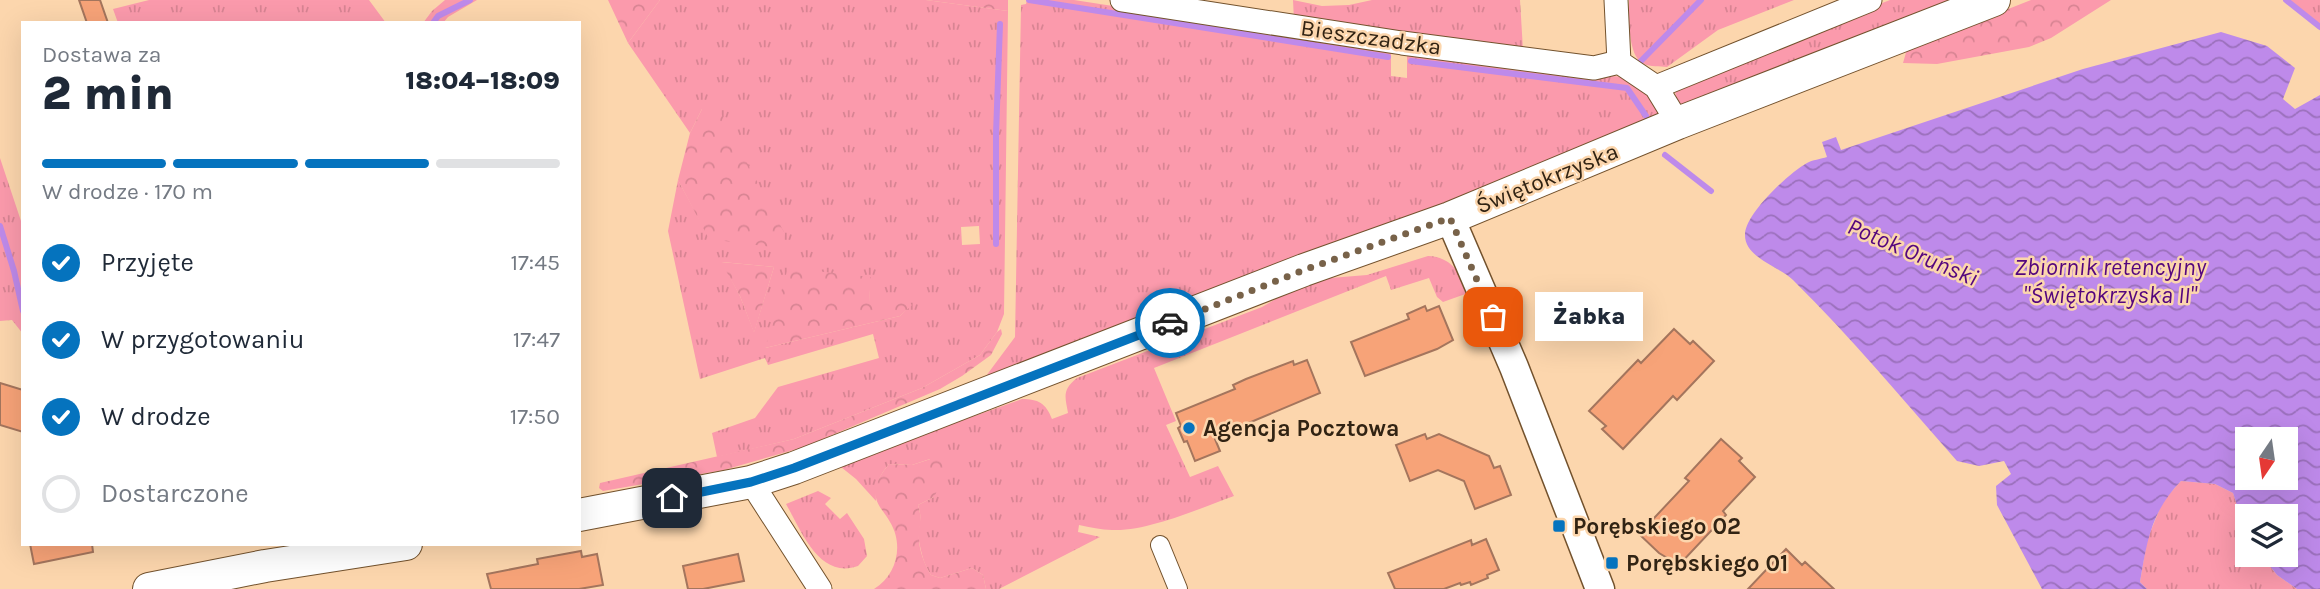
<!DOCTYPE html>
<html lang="pl">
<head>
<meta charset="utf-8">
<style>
	:root { --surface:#fff; --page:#f6f6f7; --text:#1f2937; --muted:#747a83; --line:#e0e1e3; --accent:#0573be }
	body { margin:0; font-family:Karla,sans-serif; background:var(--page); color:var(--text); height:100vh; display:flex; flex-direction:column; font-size:26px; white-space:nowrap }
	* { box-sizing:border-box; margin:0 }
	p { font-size:23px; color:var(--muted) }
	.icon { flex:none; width:38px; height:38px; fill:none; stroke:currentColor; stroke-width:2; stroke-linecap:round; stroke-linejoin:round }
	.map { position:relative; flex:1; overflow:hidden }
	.sheet { position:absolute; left:21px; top:21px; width:560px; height:525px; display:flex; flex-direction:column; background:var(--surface); border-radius:0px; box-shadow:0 7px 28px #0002 }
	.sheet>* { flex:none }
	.needle { width:46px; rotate:193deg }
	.buttons { position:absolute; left:2235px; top:427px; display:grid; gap:14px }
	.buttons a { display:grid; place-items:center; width:63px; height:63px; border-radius:0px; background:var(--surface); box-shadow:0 7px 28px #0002; font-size:35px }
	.pin { position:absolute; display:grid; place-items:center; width:60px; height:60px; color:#fff; margin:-30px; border-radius:14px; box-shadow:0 4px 10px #0006 }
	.courier { position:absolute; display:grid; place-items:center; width:70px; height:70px; margin:-35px; border:5px solid #0573be; border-radius:50%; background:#fff; color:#222; box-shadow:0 2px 9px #0007 }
	.bubble { position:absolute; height:49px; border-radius:0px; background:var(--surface); box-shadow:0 7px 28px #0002; font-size:23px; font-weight:800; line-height:49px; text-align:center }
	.overview em { font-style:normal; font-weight:800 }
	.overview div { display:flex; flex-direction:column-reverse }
	.overview { display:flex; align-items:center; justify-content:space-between; height:119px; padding:0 21px }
	h1 { font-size:46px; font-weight:800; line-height:52px }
	.bar { display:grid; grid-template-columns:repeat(4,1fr); gap:10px 7px; align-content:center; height:84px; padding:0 21px }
	.bar i { height:9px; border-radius:5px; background:var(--line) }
	.bar .current { background:var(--accent) }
	.bar p { grid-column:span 4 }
	ol { padding:0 21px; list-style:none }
	li { display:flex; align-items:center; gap:21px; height:77px }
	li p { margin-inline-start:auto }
	li .icon { padding:7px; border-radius:50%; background:var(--accent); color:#fff; stroke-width:4 }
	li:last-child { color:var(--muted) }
	li i { width:38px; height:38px; border:4px solid var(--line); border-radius:50% }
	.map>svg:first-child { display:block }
	.grass { fill:url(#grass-tufts); fill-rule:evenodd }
	.forest { fill:url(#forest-crowns) }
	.water { fill:url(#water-waves); fill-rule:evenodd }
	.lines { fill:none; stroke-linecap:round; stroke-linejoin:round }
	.stream { stroke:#be8aea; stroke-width:6 }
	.building { fill:#f7a378; stroke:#a4755d; stroke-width:2 }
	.pedestrian-casing { stroke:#73522d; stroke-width:20 }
	.minor-casing { stroke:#73522d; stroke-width:25 }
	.tertiary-casing { stroke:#73522d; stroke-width:31 }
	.secondary-casing { stroke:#73522d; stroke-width:34 }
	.pedestrian { stroke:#fff; stroke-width:18 }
	.minor { stroke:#fff; stroke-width:23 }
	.tertiary { stroke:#fff; stroke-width:28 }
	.secondary { stroke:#fff; stroke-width:32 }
	.done { stroke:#786249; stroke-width:7; stroke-dasharray:0 12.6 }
	.route { stroke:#0573be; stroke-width:9 }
	.poi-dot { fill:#0573be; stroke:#fcd6ad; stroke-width:2.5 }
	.labels { text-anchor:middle; stroke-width:5; stroke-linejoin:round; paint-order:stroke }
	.street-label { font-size:23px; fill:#312313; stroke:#fcd6ad }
	.poi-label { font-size:23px; font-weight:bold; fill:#312313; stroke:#fcd6ad; text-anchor:start }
	.water-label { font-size:24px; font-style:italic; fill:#54067e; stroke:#fcd6ad }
</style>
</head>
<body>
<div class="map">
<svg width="2320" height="589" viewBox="0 0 2320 589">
	<defs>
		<pattern id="grass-tufts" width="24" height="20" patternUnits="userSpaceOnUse" patternTransform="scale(1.75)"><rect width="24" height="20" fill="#fb9aac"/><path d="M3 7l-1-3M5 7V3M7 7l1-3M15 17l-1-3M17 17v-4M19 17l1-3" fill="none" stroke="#d88493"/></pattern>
		<pattern id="forest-crowns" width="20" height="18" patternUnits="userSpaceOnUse" patternTransform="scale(1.75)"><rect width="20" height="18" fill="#fb9aac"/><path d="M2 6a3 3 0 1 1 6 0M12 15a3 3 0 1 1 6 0" fill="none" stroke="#d88493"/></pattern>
		<pattern id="water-waves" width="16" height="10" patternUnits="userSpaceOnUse" patternTransform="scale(1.75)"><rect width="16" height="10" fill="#be8aea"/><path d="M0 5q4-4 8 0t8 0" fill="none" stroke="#9b70bc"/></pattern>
	</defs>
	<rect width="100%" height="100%" fill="#fcd6ad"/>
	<path class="grass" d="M149,0H369L386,23H118L113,9Z
		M445,0H477L448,17L443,23H423L432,11Z
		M660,0H926L1008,11L1004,314L997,332L980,355L922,388L794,439L717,457L712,433L755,418L778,387L879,358L873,334L768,365L765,358L700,379L668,231L678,180L710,239L702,109L690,133L628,43ZM979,226L980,244L962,245L961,227ZM722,262L774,267L754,332L740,296ZM870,277L869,302L911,305L900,316L765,348Z
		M1027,0H1074L1391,49V76L1407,78V55L1606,76C1614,76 1622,76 1630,79C1637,82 1656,101 1659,109C1661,114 1658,116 1656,120L1338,244L1156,310L1010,369L986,376L1015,337L1021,5L1026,4Z
		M1293,0L1322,6L1349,5L1372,0H1520L1523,50L1294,21Z
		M1629,0H1794L1718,30L1667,67C1660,66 1650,67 1644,64C1627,57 1629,15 1629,0Z
		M1890,0H1961L1684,106L1677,101L1675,91L1688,80Z
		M2290,0H2320V25Z
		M0,158L23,227V334L12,320L0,321Z
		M1428,256C1452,257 1459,273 1471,292L1443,302L1437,297L1429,278L1391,290L1386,276L1154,368L1176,421L1166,425L1190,477L1218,466L1234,496C1201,508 1146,532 1112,530C1101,530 1090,527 1079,525L1078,532L1100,537L999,589H986L983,575L972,568L940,578L931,575C924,565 921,552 919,541C916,527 924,522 918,505L934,497L930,459L912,465L889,464C879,476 875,485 876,501L856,479L841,467L842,463L1022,399C1038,399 1046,403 1052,419L1068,413C1065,396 1062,390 1077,378L1262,307L1300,285L1318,279L1367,275Z
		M2181,481L2215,484L2233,493L2247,537V555H2261L2277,575L2297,589H2147L2140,582L2147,540L2163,501Z
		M818,491L831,498L825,504L840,519L847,513L864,539L867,556L858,566C819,580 801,530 786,504Z"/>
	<path class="forest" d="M608,0H660L628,43Z
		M926,0H1008V11Z
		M2031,0H2111L2051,38L2029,47L1937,64L1903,63L1907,49Z
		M702,109L719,110L785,234L780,248L709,239L678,180L690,133Z
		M721,262L774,267L754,333L740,296Z
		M788,268L871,277L869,302L899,295L912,305L900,316L765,348Z
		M1001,329L1002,334L991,355L962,376L940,389L804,447L724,470L603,491L599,488L600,483L794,439L922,388L980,355L997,332Z
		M946,454L952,463L934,497L918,505C922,517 920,523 919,535C918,547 924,564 931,575L940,578L972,568L983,575L986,589H874C897,575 904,545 890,522C886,514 878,507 876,498C873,485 881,474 889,464L912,465Z"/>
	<path class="water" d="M2221,32L2267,46L2295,68L2283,99L2295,109L2320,95V589H2297L2277,575L2261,555H2286V516H2247V537L2233,493L2215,484L2181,481C2151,512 2147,541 2140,582L2147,589H2042L1997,505L1996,486L2011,474L2004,461L1979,466L1957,461C1903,400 1851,337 1793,280C1779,266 1744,258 1745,234C1746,213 1789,173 1807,163C1812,160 1821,159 1827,157L1822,142L1836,137L1841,150L2083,69ZM2247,439H2286V478H2247Z"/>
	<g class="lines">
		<path class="stream" d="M1029,0L1388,57
			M2286,0L2320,27
			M433,23L438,16L470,0
			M1411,61L1627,88L1646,116
			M1638,64L1701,0
			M1665,155L1711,191
			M0,226L14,271L23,311
			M996,244V134L1000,24"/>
	</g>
	<path class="building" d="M79,0H100L108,23H87Z
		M1425,306L1427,311L1439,306L1453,340L1437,349L1365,376L1351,342L1409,319L1407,314Z
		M1674,329L1690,344L1693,341L1714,361L1677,400L1673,396L1623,449L1602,429L1606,426L1589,411L1638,360L1641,363Z
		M1307,360L1320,393L1220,435L1221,437L1215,439L1220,451L1195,461L1187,441L1184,442L1178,428L1181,426L1176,413L1235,389L1233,385L1246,379L1293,361L1294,365Z
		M0,383L23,390V432L0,425Z
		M1425,434L1427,439L1439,434L1489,456L1494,468L1500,466L1511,495L1475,509L1464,481L1438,470L1410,481L1396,445Z
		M1721,439L1742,458L1739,461L1755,477L1723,511L1726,515L1679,565L1659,553L1639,534L1689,481L1685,478Z
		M1486,539L1499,570L1487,575L1488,578L1471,585L1470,582L1461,585L1460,583L1444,589H1395L1388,573L1471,540L1472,545Z
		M30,544H92L93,552L34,564Z
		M1786,549L1802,565L1805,562L1834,589H1748Z
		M581,551L582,557L597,554L603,585L579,589H491L487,574L538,564L537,559Z
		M738,554L744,581L703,589H688L683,566Z"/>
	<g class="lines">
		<defs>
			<path id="pedestrian" d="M1160,545L1178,589"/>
			<path id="minor" d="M1122,0L1402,43L1594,68L1619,62
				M1616,0L1619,62
				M1619,62L1656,87L1678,123
				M1656,87L1870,0
				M751,482L820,589"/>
			<path id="tertiary" d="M1450,218L1514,367L1600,589"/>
			<path id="secondary" d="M579,515L751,482L794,468L1304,270L1450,218L1678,123L1994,0
				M149,589L265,566L406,544"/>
		</defs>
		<use href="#pedestrian" class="pedestrian-casing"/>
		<use href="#minor" class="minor-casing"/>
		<use href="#tertiary" class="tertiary-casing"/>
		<use href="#secondary" class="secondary-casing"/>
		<use href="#pedestrian" class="pedestrian"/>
		<use href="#minor" class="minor"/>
		<use href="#tertiary" class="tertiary"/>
		<use href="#secondary" class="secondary"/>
	</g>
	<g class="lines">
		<path class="done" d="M1170,323L1304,270L1450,218L1493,317"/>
		<path class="route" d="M672,498L751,482L794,468L1170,323"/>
	</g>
	<g class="poi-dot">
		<circle cx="1189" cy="428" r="7"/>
		<rect x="1552" y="519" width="14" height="14" rx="3.5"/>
		<rect x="1605" y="556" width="14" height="14" rx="3.5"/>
	</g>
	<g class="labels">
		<g class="street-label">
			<text transform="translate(1371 37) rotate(8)" y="8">Bieszczadzka</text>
			<text transform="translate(1547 178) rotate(-22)" y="8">Świętokrzyska</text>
		</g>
		<g class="poi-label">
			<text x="1203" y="436">Agencja Pocztowa</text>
			<text x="1573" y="534">Porębskiego 02</text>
			<text x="1626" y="571">Porębskiego 01</text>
		</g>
		<g class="water-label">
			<text transform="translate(1913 252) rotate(23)" y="8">Potok Oruński</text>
			<text x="2110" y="275">Zbiornik retencyjny<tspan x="2110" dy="28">"Świętokrzyska II"</tspan></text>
		</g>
	</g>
</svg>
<div class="buttons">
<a><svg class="needle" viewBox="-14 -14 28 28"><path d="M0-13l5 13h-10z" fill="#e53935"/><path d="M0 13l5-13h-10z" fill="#747a83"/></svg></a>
<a><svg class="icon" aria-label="layers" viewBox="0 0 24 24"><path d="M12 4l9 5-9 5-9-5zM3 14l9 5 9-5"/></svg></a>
</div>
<div class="pin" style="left:1493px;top:317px;background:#ea580c"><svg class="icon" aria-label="bag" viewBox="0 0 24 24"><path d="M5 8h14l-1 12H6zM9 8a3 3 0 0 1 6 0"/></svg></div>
<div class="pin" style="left:672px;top:498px;background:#1f2937"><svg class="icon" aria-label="home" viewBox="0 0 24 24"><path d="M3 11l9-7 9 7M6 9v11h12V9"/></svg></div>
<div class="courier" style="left:1170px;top:323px"><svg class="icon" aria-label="car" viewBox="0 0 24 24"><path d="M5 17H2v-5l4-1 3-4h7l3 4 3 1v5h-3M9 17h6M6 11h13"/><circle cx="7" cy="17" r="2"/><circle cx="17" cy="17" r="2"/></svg></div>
<div class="bubble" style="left:1535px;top:292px;width:108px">Żabka</div>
<section class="sheet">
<div class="overview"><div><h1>2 min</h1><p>Dostawa za</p></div><em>18:04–18:09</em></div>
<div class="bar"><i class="current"></i><i class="current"></i><i class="current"></i><i></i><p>W drodze · 170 m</p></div>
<ol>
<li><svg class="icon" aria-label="check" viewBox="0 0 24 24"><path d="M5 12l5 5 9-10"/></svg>Przyjęte<p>17:45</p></li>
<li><svg class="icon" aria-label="check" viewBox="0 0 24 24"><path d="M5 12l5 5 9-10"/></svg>W przygotowaniu<p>17:47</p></li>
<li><svg class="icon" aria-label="check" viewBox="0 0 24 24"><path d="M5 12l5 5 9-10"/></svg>W drodze<p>17:50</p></li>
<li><i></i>Dostarczone</li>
</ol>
</section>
</div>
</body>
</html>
